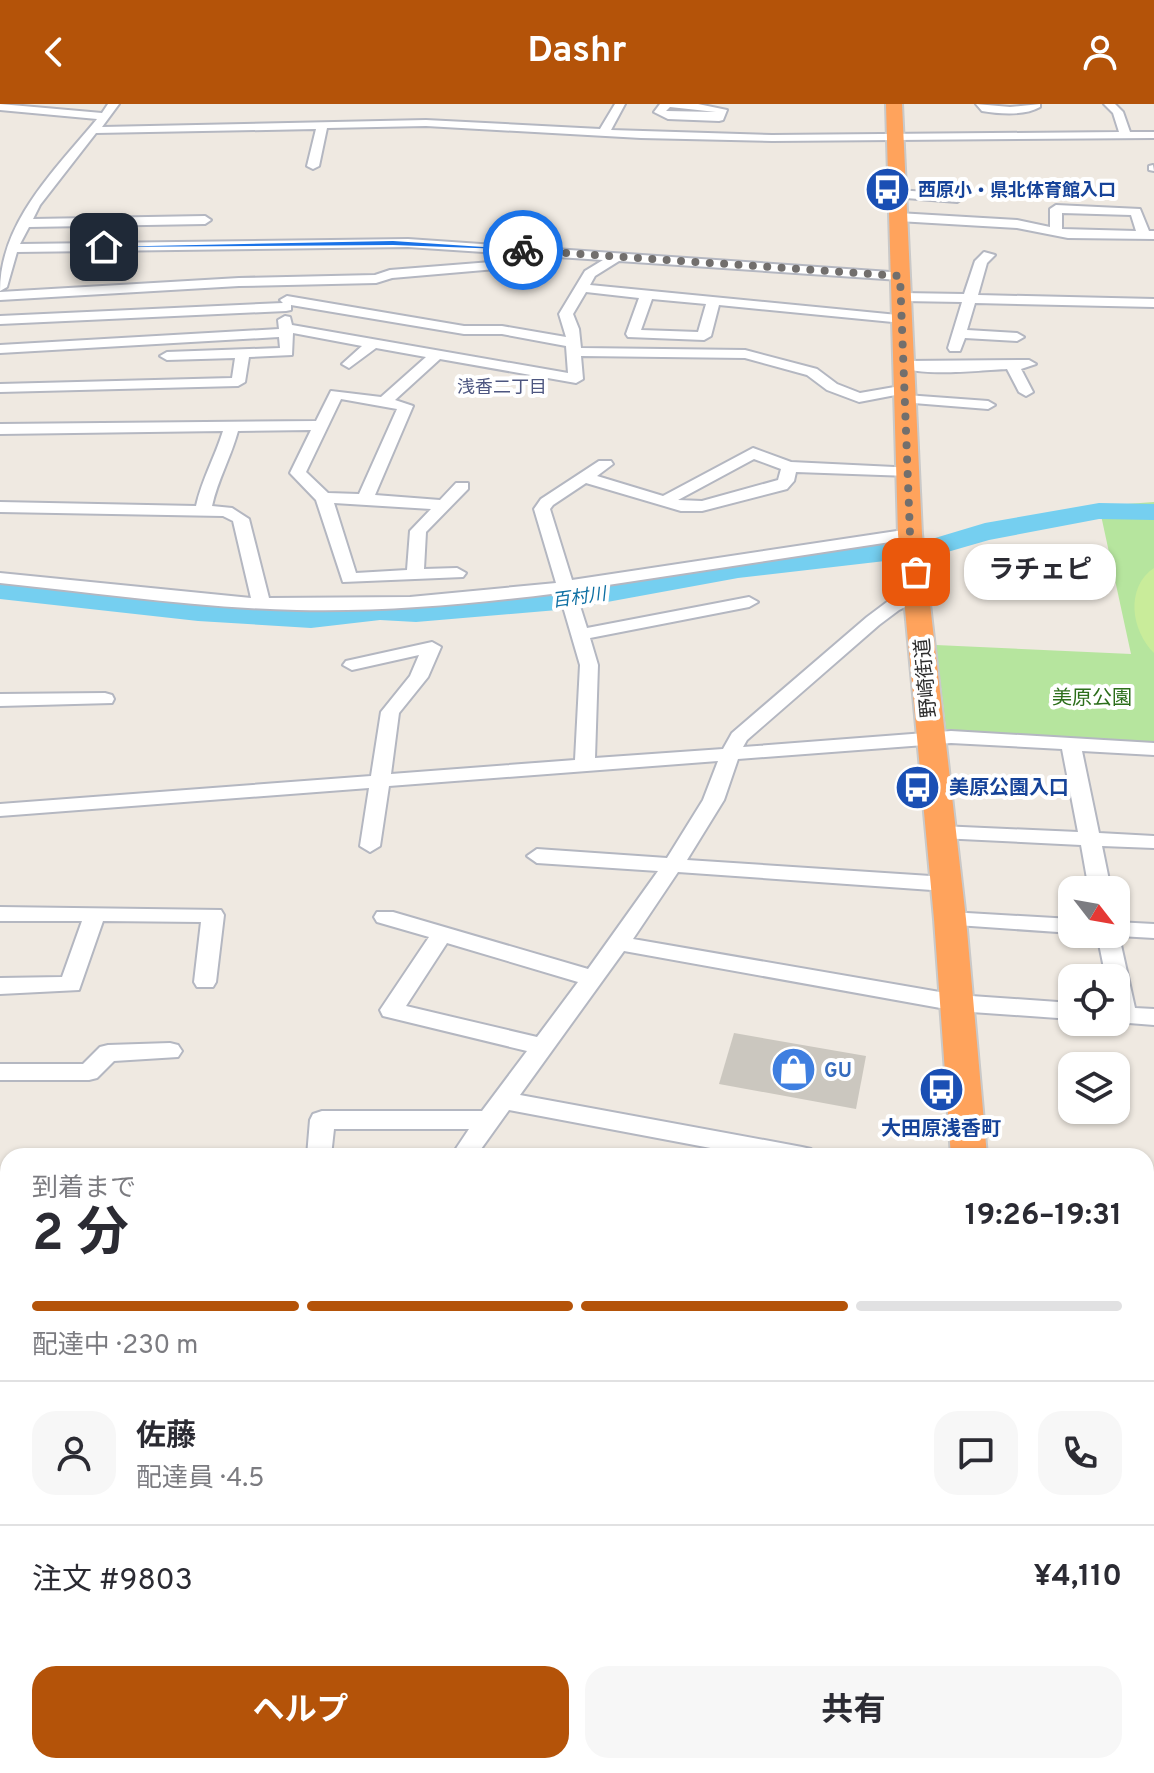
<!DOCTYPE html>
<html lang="ja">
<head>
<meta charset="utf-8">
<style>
	:root { --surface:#fff; --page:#f7f7f7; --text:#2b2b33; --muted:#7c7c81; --line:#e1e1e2; --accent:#b45309 }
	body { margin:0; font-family:Overpass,"Noto Sans JP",sans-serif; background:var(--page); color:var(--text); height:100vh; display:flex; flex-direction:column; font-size:30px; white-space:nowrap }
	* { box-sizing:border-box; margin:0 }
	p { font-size:26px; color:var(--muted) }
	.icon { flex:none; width:44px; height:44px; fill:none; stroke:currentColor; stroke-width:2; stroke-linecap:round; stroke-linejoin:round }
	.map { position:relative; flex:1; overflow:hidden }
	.side { position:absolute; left:0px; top:1044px; width:1154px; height:626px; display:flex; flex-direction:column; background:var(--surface); border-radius:24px 24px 0 0; box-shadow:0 2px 6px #0004 }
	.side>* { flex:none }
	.needle { width:52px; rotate:121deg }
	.controls { position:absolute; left:1058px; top:772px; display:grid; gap:16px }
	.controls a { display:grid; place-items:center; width:72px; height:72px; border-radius:16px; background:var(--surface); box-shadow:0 2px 6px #0004; font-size:40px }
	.pin { position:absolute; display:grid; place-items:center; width:68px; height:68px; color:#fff; margin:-34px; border-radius:16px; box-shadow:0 4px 12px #0006 }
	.courier { position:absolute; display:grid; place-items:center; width:80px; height:80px; margin:-40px; border:6px solid #1a73e8; border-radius:50%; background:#fff; color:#222; box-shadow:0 2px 10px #0007 }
	.bubble { position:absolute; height:56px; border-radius:24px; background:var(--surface); box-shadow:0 2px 6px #0004; font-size:26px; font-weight:700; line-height:56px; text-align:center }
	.summary em { font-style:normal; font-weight:700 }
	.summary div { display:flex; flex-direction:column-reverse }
	.summary { display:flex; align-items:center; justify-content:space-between; height:136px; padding:0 32px }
	h1 { font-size:52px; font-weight:700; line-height:60px }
	.bar { display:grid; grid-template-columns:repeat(4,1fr); gap:12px 8px; align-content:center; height:96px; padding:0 32px }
	.bar i { height:10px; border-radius:6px; background:var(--line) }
	.bar .active { background:var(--accent) }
	.bar p { grid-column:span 4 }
	.line { display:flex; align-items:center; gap:20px; padding:0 32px; border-top:2px solid var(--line) }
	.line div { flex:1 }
	.round { display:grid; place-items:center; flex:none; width:84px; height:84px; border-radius:24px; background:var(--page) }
	.cta { display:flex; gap:16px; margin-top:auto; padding:16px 32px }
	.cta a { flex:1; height:92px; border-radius:24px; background:var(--accent); color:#fff; font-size:32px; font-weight:700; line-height:92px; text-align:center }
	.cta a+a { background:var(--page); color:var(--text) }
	header { display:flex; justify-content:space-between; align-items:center; height:104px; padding:0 32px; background:var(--accent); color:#fff; font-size:36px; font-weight:700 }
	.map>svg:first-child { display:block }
	.green { fill:#b6e59e }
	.pitch { fill:#c9ec9a }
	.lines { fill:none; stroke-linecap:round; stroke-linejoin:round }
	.river { fill:#75cff0; fill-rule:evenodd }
	.building { fill:#cbc7bf }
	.minor-casing { stroke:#b4b7c1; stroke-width:4 }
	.highway-casing { stroke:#c9c9c9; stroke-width:4 }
	.minor { fill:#fff; fill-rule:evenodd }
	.highway { fill:#ffa35c; fill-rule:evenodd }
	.route { fill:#1a73e8 }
	.done { stroke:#726f6d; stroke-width:8; stroke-dasharray:0 14.4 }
	.labels { text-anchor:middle; stroke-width:8; stroke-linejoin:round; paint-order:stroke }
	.far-transit-label { font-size:18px; font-weight:bold; fill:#164399; stroke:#fff; text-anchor:start }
	.far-neighbourhood-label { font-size:18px; fill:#4d5680; stroke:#fff }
	.far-water-label { font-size:18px; font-style:italic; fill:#0d6fa3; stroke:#fff }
	.street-label { font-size:20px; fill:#2e2e2e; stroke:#fff }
	.park-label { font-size:20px; fill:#2c6e1b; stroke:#fff }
	.transit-label { font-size:20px; font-weight:bold; fill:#164399; stroke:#fff; text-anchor:start }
	.shop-label { font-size:20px; font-weight:bold; fill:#366cbe; stroke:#fff; text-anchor:start }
</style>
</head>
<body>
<header><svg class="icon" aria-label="back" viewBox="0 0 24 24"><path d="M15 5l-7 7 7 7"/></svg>Dashr<svg class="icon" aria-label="person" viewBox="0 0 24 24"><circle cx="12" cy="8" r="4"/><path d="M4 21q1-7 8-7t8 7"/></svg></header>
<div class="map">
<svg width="1154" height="1669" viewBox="0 0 1154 1669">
	<rect width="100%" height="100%" fill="#efe9e1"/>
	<path class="green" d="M1154,398V640L1028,633L946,625L936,541L1131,550L1099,402Z"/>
	<path class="pitch" d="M1154,464V549C1131,527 1125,483 1154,464Z"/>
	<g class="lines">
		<path class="river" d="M1099,399L1154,400V416L1099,415L989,436L937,451L738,474L569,505L416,518L380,516L311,524L198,517L0,495V477L198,499L311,506L380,498L416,500L569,487L738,456L935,434L985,419Z"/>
	</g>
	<path class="building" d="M734,929L866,952L856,1005L719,980Z"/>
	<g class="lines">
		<defs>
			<path id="minor" d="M0,0L102,9L108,0H119L102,23L426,16L600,25L615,0H625L611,26L772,31L1119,28L1113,9L1104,0H1115L1123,8L1130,28H1154V34L772,37L641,34L426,22L327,24L319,62L313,65L307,62L316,25L96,29L40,101L33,115L205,112L211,116L205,120L29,123L20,140L408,135L905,169L907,172L900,176L619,157L595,172L590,181L908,212V218L903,219L719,201L711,232L704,236L628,233L626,230L639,194L586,188L573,210L579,225L581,244L745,246L817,265L837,280L860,289L906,281L913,285L906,289L859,298L827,286L807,271L745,254L581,252L583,275L576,279L440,255L395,296L413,302L375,391L440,396L456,379H468V385L426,428L424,465L457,464L466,469L463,473L343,478L316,396L290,369L311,326L238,327C231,353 218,375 212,402L232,404L249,415L269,494L410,493L556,479L534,405L541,395L599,357H611L613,360L597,372L663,392L753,344L791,358L915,364L917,367L909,372L796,368L794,377L787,385L702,407H681L586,379L553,401L550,405L572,476L910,425L918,430L910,435L575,486L587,524L749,493L758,498L749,503L590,534L598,561L595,654L723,645L732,629L867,513L887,498L917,488L926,493L899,506L879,521L747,636L743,643L951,627L1154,639V651L1082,647L1099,729L1154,732V744L1102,742L1111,786H1089L1081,741L940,734L930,728L940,722L1078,728L1062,645L951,639L738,655L724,696L687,756L946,773L957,780L946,787L678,768L633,835L957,891L1072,899V915L957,907L624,847L520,991L802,1043L811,1045L814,1052H753L509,1006L476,1052H451L469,1025H334L331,1052H307L310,1016L313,1010L322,1007H482L527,947L383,912L380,906L429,833L377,818L374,813L377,808H393L588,865L658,767L537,759L527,752L537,745L667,754L703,696L718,657L389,682L380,742L370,748L360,742L369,684L0,712V700L371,672L381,608L410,572L419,551L352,566L343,561L346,557L432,538L441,543L428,573L399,609L391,670L575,656L580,561L559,489C472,500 384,508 297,506C198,504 99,489 0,479V469L251,494L233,417L223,412L0,408V398L196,402C202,375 215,353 223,327L0,330V320L316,317L331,287L381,293L426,253L376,244L349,264L342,260L362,242L293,229L292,251L249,253L245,278L238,282L0,288V280L232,274L235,254L167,256L160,252L167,248L280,244L279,233L0,249V241L279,225L278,216L285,212L290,213L292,221L568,269L566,242L502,230H464L291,201V206L286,207L0,220V212L283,199L280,196L287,192L464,222H502L566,233L559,210L585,167L603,156L408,143L17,148L7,183L0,187C0,118 55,66 97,15L0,6ZM652,195L706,200L698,228L641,226ZM341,295L397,305L359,390L328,389L306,368ZM754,355L781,365L778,376L702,397L678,396ZM334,399L431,405L410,427L407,466L356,469ZM447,839L578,878L537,933L406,902Z
				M660,0H698L727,6L723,16L719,17L668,15L654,8ZM670,3L716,8L666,7Z
				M976,0L1010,3L1040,0V3C1024,12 1000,10 982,7Z
				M1153,61L1154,67L1149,66V62Z
				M897,86L957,90L963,94L957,98L893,93V87Z
				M1056,101L1140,105L1149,127H1154V135L1068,134L1017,124L898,117L892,113L898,109L1017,116L1050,123V105ZM1062,109L1131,111L1136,127L1062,125Z
				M984,148L995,151L987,159L978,191L1154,195V203L975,199L967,226L1017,229L1024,233L1017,237L965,234L960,247H950L948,244L962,198L902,197L895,193L902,189L964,190L975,157Z
				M491,158L497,162L496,165L392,174L376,179L239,182L0,196V188L239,174L375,171L390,166Z
				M1029,256L1036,260L1021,265L1033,288L1026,292L1019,288L1007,265C983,266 915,274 898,261L905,257Z
				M906,291L988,297L995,301L988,305L901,298V292Z
				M105,589L112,591L114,595L112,599L0,602V590Z
				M0,803L221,806L224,811L216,878L213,883H197L194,878L201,818L103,817L79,886L0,890V874L62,873L82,817H0Z
				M950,808L1072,815V829L942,820L939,815L942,810Z
				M1116,818L1154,820V834L1119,832L1135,904L1154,905V921L1116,918V874H1106L1097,830H1116Z
				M170,939L178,941L182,947L178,953L114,957L97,974L89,976H0V960H83L100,943L108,941Z
				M8,1375V1401L0,1402V1376Z
				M8,1410V1436L0,1437V1411Z
				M39,1662H75L72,1669H36Z
				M314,1662H348L350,1669H316Z
				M362,1662H400L397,1669H359Z
				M586,1662H659L656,1669H583Z"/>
			<path id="highway" d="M886,0H902L922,430L966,815L987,1052H951L934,815L898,430Z
				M1154,1224V1256L1146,1257V1225Z
				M1154,1262V1296L1146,1297V1263Z
				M1005,1662H1053L1054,1669H1006Z"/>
		</defs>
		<use href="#minor" class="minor-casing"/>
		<use href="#highway" class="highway-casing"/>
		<use href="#minor" class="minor"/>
		<use href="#highway" class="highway"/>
	</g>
	<path class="route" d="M393,137L527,146L393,141L100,143Z"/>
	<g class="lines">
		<path class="done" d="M523,146L900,172L910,430L916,468"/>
	</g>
	<defs>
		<symbol id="bus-disc" viewBox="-11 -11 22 22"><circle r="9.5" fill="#1a4fb4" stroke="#fff"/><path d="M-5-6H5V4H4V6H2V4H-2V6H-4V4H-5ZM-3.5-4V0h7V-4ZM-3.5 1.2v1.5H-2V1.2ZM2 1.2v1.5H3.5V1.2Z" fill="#fff"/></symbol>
		<symbol id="shop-disc" viewBox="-11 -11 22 22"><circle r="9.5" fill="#3f7fe0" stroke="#fff"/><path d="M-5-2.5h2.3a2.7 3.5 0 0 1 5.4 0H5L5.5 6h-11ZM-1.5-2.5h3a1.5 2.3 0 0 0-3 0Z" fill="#fff"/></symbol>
	</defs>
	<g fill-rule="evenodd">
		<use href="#bus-disc" x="862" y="60" width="51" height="51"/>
		<use href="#bus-disc" x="892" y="658" width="51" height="51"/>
		<use href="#shop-disc" x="768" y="940" width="51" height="51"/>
		<use href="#bus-disc" x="916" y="960" width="51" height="51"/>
	</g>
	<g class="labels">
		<g class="far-transit-label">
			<text x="918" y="92">西原小・県北体育館入口</text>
		</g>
		<g class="far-neighbourhood-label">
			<text x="502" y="289">浅香二丁目</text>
		</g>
		<g class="far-water-label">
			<text transform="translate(579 493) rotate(-8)" y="6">百村川</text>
		</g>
		<g class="street-label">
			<text transform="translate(925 574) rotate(-95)" y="7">野崎街道</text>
		</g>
		<g class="park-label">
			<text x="1092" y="600">美原公園</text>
		</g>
		<g class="transit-label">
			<text x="949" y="690">美原公園入口</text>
			<text x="941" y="1031" text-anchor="middle">大田原浅香町</text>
		</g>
		<g class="shop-label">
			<text x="824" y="973">GU</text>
		</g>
	</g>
</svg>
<div class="controls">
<a><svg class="needle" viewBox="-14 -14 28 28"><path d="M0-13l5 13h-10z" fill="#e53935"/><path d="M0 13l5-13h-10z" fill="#7c7c81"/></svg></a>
<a><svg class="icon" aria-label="locate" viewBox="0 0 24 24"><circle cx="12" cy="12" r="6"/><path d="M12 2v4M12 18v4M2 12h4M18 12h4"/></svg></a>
<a><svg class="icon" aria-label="layers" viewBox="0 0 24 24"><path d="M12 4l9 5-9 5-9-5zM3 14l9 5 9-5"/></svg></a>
</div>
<div class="pin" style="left:916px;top:468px;background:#ea580c"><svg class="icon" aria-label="bag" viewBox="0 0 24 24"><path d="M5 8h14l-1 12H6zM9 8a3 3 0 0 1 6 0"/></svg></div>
<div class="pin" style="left:104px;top:143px;background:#1f2937"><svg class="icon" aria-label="home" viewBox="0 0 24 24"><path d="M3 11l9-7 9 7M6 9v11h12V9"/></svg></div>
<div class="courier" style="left:523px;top:146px"><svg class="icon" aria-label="bike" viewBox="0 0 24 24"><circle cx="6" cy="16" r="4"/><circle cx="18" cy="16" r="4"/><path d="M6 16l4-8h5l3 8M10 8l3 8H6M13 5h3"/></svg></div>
<div class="bubble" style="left:964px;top:440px;width:152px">ラチェピ</div>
<section class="side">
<div class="summary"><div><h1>2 分</h1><p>到着まで</p></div><em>19:26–19:31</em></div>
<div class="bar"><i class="active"></i><i class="active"></i><i class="active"></i><i></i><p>配達中 · 230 m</p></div>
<div class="line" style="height:144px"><a class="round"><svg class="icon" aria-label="person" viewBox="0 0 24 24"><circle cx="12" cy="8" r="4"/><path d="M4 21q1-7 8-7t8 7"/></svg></a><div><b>佐藤</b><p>配達員 · 4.5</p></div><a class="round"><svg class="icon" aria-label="chat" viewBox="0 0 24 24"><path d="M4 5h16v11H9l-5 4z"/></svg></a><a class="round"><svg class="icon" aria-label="phone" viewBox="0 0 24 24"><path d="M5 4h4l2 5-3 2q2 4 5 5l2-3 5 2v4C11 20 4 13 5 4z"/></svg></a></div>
<div class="line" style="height:104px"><div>注文 #9803</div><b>¥4,110</b></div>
<div class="cta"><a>ヘルプ</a><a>共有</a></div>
</section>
</div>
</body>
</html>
